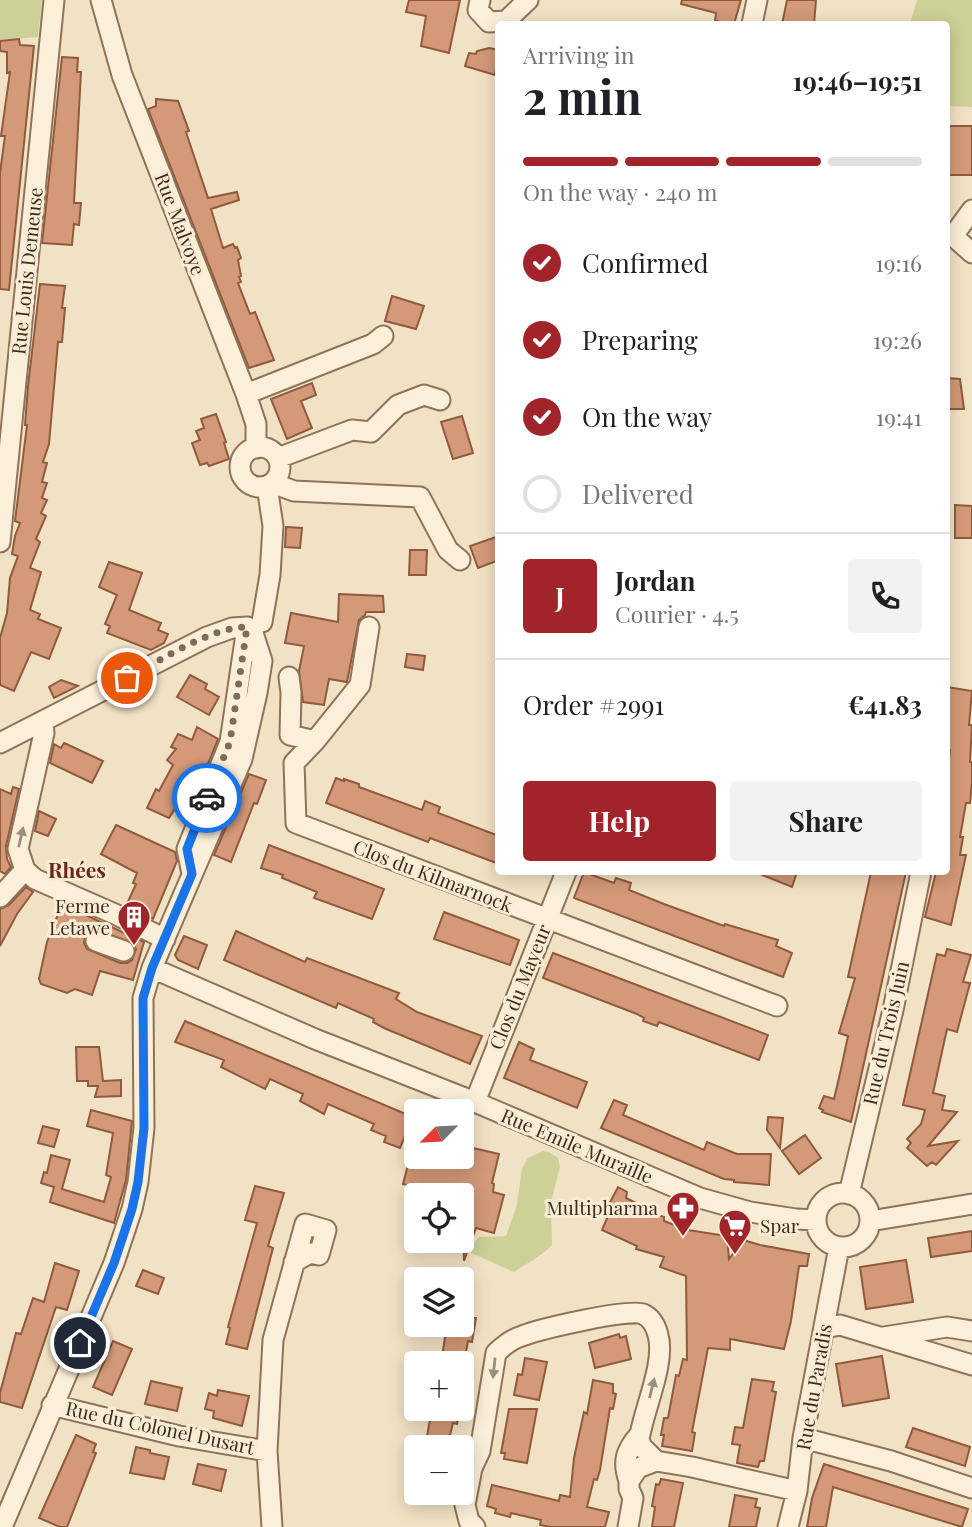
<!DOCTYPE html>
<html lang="en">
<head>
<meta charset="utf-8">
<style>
	:root { --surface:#fff; --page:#f2f2f2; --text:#202124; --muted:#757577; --line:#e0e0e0; --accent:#a2242b }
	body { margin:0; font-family:"Playfair Display",serif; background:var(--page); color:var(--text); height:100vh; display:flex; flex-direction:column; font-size:26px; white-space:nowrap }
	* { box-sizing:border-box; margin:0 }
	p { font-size:23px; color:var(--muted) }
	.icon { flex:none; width:38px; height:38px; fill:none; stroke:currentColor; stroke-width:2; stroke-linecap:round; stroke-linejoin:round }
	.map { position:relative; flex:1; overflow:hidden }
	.drawer { position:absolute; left:495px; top:21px; width:455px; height:854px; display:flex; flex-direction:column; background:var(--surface); border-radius:7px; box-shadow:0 4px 18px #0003 }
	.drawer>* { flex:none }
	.needle { width:46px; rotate:246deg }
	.tools { position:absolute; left:404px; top:1099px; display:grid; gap:14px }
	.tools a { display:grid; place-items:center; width:70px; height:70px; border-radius:7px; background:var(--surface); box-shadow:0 4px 18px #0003; font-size:35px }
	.pin { position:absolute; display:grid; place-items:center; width:60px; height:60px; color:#fff; margin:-30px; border:4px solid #fff; border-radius:50%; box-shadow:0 2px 7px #0007 }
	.courier { position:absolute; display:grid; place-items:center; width:70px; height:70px; margin:-35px; border:5px solid #1a73e8; border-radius:50%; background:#fff; color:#222; box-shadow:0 2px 9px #0007 }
	.summary em { font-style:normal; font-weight:700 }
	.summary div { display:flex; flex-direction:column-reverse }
	.summary { display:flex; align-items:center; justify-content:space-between; height:119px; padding:0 28px }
	h1 { font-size:46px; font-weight:700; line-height:52px }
	.bar { display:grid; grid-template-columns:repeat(4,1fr); gap:10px 7px; align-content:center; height:84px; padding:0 28px }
	.bar i { height:9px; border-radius:5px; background:var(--line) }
	.bar .on { background:var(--accent) }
	.bar p { grid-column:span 4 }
	.line { display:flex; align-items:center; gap:18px; padding:0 28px; border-top:2px solid var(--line) }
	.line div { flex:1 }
	.round { display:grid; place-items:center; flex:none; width:74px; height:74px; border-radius:7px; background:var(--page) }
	ol { padding:0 28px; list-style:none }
	li { display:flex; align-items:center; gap:21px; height:77px }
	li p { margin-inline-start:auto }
	li .icon { padding:7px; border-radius:50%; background:var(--accent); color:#fff; stroke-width:4 }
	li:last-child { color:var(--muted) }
	li i { width:38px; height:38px; border:4px solid var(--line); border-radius:50% }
	.cta { display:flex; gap:14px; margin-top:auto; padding:14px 28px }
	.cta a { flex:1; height:80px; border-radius:7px; background:var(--accent); color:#fff; font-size:28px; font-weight:700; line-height:80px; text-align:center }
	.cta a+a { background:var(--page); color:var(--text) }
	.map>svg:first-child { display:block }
	.green { fill:#cdd197 }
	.building { fill:#d39978; stroke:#905a3d; stroke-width:2; fill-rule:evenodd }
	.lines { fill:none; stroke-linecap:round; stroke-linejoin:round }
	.minor-casing { stroke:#8e7359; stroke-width:23 }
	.minor { stroke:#fbefd9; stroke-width:19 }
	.oneway { fill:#9c8e7c }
	.done { stroke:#7c6c58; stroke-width:7; stroke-dasharray:0 12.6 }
	.route { stroke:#1a73e8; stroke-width:9 }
	.labels { text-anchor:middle; stroke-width:6; stroke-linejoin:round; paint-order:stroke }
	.street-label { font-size:19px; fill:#3d2c1e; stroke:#f8ecd5 }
	.poi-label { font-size:19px; fill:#3d2c1e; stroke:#f8ecd5; text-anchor:end }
	.neighbourhood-label { font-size:21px; font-weight:bold; fill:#6d271a; stroke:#f8ecd5 }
</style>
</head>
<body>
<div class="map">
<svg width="972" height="1527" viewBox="0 0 972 1527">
	<rect width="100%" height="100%" fill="#f2e2c5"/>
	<path class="green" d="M0,0H42L38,37L0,40Z
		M917,0H972V107L947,106V24H910Z
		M543,1151L549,1152L558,1158L560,1167L551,1202L552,1245C542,1256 527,1263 514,1272L467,1251L479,1237L506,1236L517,1205L522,1168L528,1158Z"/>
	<path class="building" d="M409,0H460L449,53L421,46L426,16L406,12Z
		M682,0H741L734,24L715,21L716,13L681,4Z
		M787,0H816L814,24H782Z
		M19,39L20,45L34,46L9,290L0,289V173L5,136H1L10,72L7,73V52L0,51V41Z
		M489,48L499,50L495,75L465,66L469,53L476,54L477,51Z
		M62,57L78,58L77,72H81L74,203H81L79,225L74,224L72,245L42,243Z
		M156,99L178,101L189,131L186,132L208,198L237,192L239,200L211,209L223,248L233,244L235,248L237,247L241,258L238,260L241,276L239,277L241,282L238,283L250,314L255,312L274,360L249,368L148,109L156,106Z
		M947,126H972V175H947Z
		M40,284L65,286L62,308H65L62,342H58L49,444L43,462L47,463L42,482L47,483L42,498L47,500L41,513L46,516L36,539L40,542L30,568L41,572L30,610L40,614L38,619L61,628L49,659L31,652L14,691L0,685V638L7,613L10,578L18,556L12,554L15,536L20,523L15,521L27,425H25L28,386Z
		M392,296L424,306L416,329L385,321Z
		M947,378L960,379L964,409H947Z
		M312,383L316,395L301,401L312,428L287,439L271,399Z
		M216,414L226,442L224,443L229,459L209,466L207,463L200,465L192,443L200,440L196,431L204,428L201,419Z
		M462,416L473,453L453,459L441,422Z
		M955,505L972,506V538H955Z
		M286,527L302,528L300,548L285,547Z
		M499,536V560L478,568L470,546Z
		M410,550H427L426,575H409Z
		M109,562L142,573L129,610L161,623L158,630L168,634L164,643L151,650L107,633L110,626L105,624L117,595L99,587Z
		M339,594L383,596L384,612H366L365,615L359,620L347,682L329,679L324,705L303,702L299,671L304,646L285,643L291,613L338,622Z
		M407,654L425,656L423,670L405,667Z
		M190,675L207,684L205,689L219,697L209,715L177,697Z
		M61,680L78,686L54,698L49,687Z
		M947,687L972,691L969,725H972L970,762H972V782L970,803H966L960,837H963L960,855H966L951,925L925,917L936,872H947V779L950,750H947Z
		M197,727L218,739L191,806L180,801L169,818L147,808L156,789L159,791L173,765L167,760L176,749L171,747L178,734L192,740Z
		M64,743L103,761L92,783L50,763L54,744L61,748Z
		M249,774L266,780L257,804L254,803L231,862L214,855Z
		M336,778L344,781V779L359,784V787L422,810L425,801L440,807L438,813L499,836V864L430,838L428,842L326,803Z
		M13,787L19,789L6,846L7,859L11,867L5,874L0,871V789L11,794Z
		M39,811L56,819L48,836L35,831Z
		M116,825L175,852L177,861L153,919L126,906L136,884L133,883L137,873L101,854Z
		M269,845L384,889L372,919L314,898L317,892L282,878L283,875L261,868Z
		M584,872L614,883L616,878L631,883L629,890L664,904L724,926L725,924L778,940L776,946L792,953L783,977L574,898Z
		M755,872H797L792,887Z
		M871,872H906L851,1122L822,1112L823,1110L819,1108L824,1096L834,1099L841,1069L848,1036L839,1033L855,978L848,977Z
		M26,887L33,892L17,914L0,946V909L9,905Z
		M62,904L144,942L133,980L100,971L92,995L75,989L67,993L41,984L39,979L47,942ZM94,929L133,943L136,949L132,960L127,963H120L87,949L84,943L85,936Z
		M444,912L519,940L510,965L434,939Z
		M236,931L305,962L307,958L399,993L396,999L417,1012L482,1036L470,1064L384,1028L373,1022L374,1019L338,1003L336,1008L224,960Z
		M184,936L207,945L198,969L178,960L175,955Z
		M947,949L971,955L963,982L970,983L957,1032L947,1029L933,1093L945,1096L942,1110L957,1112L928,1146L958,1141L936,1165L932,1162L927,1166L907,1148L911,1143L907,1139L921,1124L925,1110L903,1105L937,954L945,956Z
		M553,953L768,1035L759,1060L659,1022L657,1026L643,1021L644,1018L637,1014L543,978Z
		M185,1021L413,1117L400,1148L384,1142L386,1136L371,1130L374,1124L328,1104L324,1114L300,1101L303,1094L270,1079L265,1089L221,1067L224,1060L175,1042Z
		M519,1042L534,1049L530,1060L587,1082L577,1108L504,1078Z
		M76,1047H99L103,1081L121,1080V1096L95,1097L98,1086H88V1081H77Z
		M614,1100L627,1105L623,1115L704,1150L707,1142L737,1154H771L769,1185L734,1182V1180L724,1179L601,1128Z
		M91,1110L132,1121L126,1180L114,1223L50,1202L54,1187L41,1183L44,1172L47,1173L51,1155L70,1160L62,1189L104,1202L111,1177L106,1175L113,1133L87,1126Z
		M768,1117L783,1118L780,1148L767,1130Z
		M43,1126L59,1130L54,1147L38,1143Z
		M805,1135L821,1158L799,1174L782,1151Z
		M473,1148L499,1154L492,1183L494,1184L493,1192L504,1195L494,1233L476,1228L464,1261L462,1195H446L403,1184L410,1157H433L432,1159L468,1167Z
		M255,1186L284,1193L268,1246L273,1248L247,1349L226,1344L230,1328L228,1327L257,1223L245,1220Z
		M618,1187L627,1192L626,1198L636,1203L634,1207L664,1217V1221L688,1230L727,1236L729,1259L743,1240L760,1245L809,1254L807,1266H799L791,1321L784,1349L730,1339V1350L708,1348L692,1432L695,1433L692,1451L662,1446L664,1435H661L664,1418H668L676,1375L679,1376L683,1359L687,1360L686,1276L660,1267L664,1257L636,1249L637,1246L602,1230L611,1209L607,1208Z
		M972,1231V1251L931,1257L928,1238Z
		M906,1260L913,1302L866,1309L860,1267Z
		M55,1263L79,1271L67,1310L56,1307L22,1408L0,1402V1393L16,1333L21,1334L33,1298L44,1302Z
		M143,1270L164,1278L158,1294L136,1286Z
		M462,1316L476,1318L472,1342L468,1341L464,1363H441L447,1325H462Z
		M619,1334L620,1338L626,1336L631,1359L595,1368L589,1343Z
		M113,1341L132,1349L112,1395L93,1387Z
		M882,1356L889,1398L843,1406L836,1364Z
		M525,1358L547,1362L539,1400L514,1395L518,1374L522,1375Z
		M752,1379L774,1382L772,1391L776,1392L764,1461H760L758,1467L737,1463L740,1445L732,1444L735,1427L743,1428Z
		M593,1380L613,1384V1393L616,1394L613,1409L610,1408L600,1470L597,1480L594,1479L587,1507L609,1512L605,1527H551L540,1525L541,1520L511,1513L510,1517L495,1513L496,1509L487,1506L492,1485L559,1501L560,1495L570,1497L574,1458L584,1412L587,1414Z
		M151,1381L182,1388L177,1411L145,1404Z
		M218,1390L249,1396L242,1426L213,1418L214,1411L205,1409L209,1393L217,1396Z
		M432,1409H460L457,1424L453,1423L447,1447H425Z
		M509,1409H537L527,1463L504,1459L505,1453H501Z
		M913,1428L970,1447L965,1466L906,1447Z
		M76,1435L96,1444L93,1452L96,1453L67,1527H60L39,1518Z
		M136,1447L150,1450V1453L169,1457L164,1479L130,1473Z
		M198,1464L226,1470L221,1491L193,1484Z
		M824,1464L968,1509L962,1527L833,1487L826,1527H807L812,1498Z
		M661,1479L683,1483L674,1527H652L655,1507L652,1506L656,1484L659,1485Z
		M735,1495L757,1499L755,1507L760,1508L756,1527H729Z"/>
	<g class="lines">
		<defs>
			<path id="minor" d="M101,0L122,75L246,394L256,424V448
				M480,0L478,10L489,22L506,21L528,0
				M752,24L757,0
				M947,236H953L972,253
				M953,236L972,210
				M246,394L373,344L383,336
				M240 467a20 20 0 1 1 40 0a20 20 0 1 1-40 0Z
				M278,458L352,430L371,432L398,405L424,395L440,400
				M272,483L294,491L420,497L448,550L460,560
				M0,542L54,0
				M262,622L270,575L273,526L267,486
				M369,627L360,685L315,741L294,763L296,823L777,1006
				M289,677L291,693L290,735L315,741
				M43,721L44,733L18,849L25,870L35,879L117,915L165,939
				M0,743L207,637L232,628L247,627L252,630L262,661L257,693L242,759L152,968L143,998L144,1128L138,1182L132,1209L114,1263L2,1527
				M192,874L187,849L230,742L247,627
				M0,897L25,870
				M96,941L124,951
				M152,968L315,1039L475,1102L700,1198L750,1212L796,1219L816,1220
				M475,1102L566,872
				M816 1220a27 27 0 1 1 54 0a27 27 0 1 1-54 0Z
				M849,1194L893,1010L921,872
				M870,1221L972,1204
				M825,1328L840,1325L972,1365
				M884,1337L947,1327L972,1331
				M52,1405L179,1436L267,1451
				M803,1438L891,1461L972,1488
				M629,1481C622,1461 626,1450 640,1434
				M272,1527L267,1451L273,1340L305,1224L326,1230L319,1255L310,1253L294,1262
				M475,1527L469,1521L465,1505L472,1468L480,1451L496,1353C504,1345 512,1339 522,1336C540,1329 630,1308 643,1314C652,1318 656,1327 658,1335C666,1363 643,1411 639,1440L642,1447L656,1461L692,1467L797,1491
				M628,1527L633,1498L629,1489V1481L638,1468L656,1461
				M788,1527L797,1491L803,1438L839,1247"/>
		</defs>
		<use href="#minor" class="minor-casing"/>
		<use href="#minor" class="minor"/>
	</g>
	<defs><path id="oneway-solid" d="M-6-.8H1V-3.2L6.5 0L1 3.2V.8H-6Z" transform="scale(1.75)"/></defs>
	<g class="oneway">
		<use href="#oneway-solid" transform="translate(21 837) rotate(-77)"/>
		<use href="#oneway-solid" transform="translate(494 1368) rotate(96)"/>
		<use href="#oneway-solid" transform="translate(652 1388) rotate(-76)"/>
	</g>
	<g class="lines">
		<path class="done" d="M127,678C162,660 208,628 247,627L230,742L207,798"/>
		<path class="route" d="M80,1343L114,1263L132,1209L138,1182L144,1128L143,998L152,968L192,874L187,849L207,798"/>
	</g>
	<defs>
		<symbol id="building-pin" viewBox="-11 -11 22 30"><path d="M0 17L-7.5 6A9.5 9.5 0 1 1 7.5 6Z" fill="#a2242b" stroke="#f8ecd5"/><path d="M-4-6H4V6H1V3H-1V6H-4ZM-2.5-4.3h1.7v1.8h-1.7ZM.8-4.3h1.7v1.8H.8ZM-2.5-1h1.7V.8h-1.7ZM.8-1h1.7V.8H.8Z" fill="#fff"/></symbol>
		<symbol id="pharmacy-pin" viewBox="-11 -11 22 30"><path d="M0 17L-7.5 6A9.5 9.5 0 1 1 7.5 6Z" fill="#a2242b" stroke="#f8ecd5"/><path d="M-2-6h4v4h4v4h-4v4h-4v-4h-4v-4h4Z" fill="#fff"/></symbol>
		<symbol id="supermarket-pin" viewBox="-11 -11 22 30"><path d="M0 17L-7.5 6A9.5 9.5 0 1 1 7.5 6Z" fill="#a2242b" stroke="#f8ecd5"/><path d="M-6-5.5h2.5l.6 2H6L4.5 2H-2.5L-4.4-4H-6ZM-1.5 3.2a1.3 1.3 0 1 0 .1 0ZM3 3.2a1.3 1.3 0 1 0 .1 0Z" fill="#fff"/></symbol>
	</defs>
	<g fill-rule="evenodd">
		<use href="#building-pin" x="115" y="898" width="38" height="52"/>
		<use href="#pharmacy-pin" x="664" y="1189" width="38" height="52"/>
		<use href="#supermarket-pin" x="716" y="1207" width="38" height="52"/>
	</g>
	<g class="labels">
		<g class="street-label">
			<text transform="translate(180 224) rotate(69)" y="7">Rue Malvoye</text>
			<text transform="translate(27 271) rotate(-84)" y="7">Rue Louis Demeuse</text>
			<text transform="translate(433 876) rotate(21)" y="7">Clos du Kilmarnock</text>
			<text transform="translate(520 987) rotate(-68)" y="7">Clos du Mayeur</text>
			<text transform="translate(886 1033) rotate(-77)" y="7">Rue du Trois Juin</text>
			<text transform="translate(577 1146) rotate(23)" y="7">Rue Emile Muraille</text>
			<text transform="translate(814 1387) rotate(-80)" y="7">Rue du Paradis</text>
			<text transform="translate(160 1428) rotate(12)" y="7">Rue du Colonel Dusart</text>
		</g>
		<g class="poi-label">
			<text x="110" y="913">Ferme<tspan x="110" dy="22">Letawe</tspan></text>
			<text x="658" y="1215">Multipharma</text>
			<text x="760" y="1233" text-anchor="start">Spar</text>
		</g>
		<g class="neighbourhood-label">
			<text x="77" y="878">Rhées</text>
		</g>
	</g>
</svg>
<div class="tools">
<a><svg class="needle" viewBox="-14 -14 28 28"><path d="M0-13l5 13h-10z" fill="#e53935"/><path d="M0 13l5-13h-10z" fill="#757577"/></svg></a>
<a><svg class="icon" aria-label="locate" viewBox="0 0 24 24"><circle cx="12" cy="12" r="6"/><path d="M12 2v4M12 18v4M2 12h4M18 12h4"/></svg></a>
<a><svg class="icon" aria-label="layers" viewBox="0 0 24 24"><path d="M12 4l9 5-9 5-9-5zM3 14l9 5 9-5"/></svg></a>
<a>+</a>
<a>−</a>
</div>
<div class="pin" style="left:127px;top:678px;background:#ea580c"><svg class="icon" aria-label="bag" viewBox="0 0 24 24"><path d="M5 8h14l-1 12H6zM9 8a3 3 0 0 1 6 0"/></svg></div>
<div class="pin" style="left:80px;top:1343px;background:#1f2937"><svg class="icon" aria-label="home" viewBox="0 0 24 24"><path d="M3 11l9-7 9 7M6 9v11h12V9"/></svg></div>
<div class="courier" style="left:207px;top:798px"><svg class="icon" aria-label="car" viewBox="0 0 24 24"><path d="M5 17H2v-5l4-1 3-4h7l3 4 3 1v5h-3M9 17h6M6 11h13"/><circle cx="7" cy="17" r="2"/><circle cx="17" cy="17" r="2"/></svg></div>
<section class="drawer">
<div class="summary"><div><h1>2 min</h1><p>Arriving in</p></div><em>19:46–19:51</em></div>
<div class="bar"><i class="on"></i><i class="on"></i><i class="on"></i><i></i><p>On the way · 240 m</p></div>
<ol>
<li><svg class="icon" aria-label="check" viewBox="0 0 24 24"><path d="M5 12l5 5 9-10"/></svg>Confirmed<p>19:16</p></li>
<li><svg class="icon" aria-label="check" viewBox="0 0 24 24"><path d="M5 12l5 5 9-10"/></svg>Preparing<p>19:26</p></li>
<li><svg class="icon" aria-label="check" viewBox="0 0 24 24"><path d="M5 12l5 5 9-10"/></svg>On the way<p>19:41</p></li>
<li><i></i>Delivered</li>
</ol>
<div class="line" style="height:126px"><b class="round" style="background:var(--accent);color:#fff">J</b><div><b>Jordan</b><p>Courier · 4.5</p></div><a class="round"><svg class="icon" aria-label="phone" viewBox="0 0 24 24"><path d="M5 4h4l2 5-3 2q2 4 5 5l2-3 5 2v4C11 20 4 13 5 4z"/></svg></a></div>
<div class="line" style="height:91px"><div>Order #2991</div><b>€41.83</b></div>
<div class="cta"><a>Help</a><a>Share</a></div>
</section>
</div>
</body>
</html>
